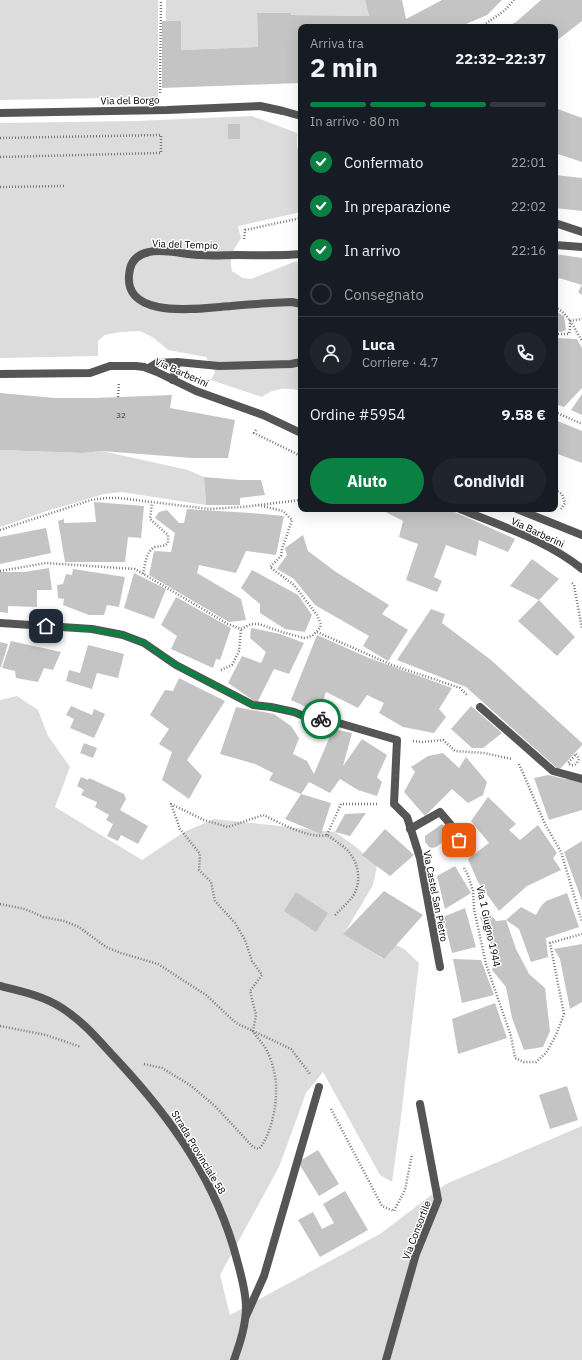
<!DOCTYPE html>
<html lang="it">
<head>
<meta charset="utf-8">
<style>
	:root { --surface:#171b24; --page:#20242c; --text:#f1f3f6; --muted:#9ea1a6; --line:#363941; --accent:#0b8043 }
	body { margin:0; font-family:"IBM Plex Sans",sans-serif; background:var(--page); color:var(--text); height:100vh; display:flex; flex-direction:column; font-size:15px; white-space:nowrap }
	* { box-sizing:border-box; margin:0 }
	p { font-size:13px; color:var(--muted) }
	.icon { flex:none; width:22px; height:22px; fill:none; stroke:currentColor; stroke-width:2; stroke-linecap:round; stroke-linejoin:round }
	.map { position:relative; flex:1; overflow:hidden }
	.side { position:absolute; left:298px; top:24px; width:260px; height:488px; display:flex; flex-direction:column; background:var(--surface); border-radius:8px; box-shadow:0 4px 16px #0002 }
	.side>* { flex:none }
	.pin { position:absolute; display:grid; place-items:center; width:34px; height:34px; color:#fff; margin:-17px; border-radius:8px; box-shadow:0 2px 6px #0006 }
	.courier { position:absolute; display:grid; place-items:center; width:40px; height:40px; margin:-20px; border:3px solid #0b8043; border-radius:50%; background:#fff; color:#222; box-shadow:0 1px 5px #0007 }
	.headline em { font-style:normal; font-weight:700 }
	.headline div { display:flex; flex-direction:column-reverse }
	.headline { display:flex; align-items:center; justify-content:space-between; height:68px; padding:0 12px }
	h1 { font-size:26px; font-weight:700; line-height:30px }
	.bar { display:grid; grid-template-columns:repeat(4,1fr); gap:6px 4px; align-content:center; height:48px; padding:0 12px }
	.bar i { height:5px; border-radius:3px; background:var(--line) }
	.bar .selected { background:var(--accent) }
	.bar p { grid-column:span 4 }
	.line { display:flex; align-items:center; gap:10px; padding:0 12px; border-top:1px solid var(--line) }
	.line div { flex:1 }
	.round { display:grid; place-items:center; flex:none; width:42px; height:42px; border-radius:21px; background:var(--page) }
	ol { padding:0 12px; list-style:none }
	li { display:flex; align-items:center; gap:12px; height:44px }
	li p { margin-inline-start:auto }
	li .icon { padding:4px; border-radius:50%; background:var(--accent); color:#fff; stroke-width:4 }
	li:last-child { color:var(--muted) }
	li i { width:22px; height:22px; border:2px solid var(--line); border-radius:50% }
	.primary-button { display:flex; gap:8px; margin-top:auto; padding:8px 12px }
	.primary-button a { flex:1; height:46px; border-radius:24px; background:var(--accent); color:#fff; font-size:16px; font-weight:700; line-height:46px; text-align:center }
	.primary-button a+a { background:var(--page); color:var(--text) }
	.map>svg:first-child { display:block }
	.green { fill:#dcdcdc }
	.building { fill:#c4c4c4 }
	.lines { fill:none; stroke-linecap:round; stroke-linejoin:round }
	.path { stroke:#777; stroke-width:2.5; stroke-dasharray:1 2; stroke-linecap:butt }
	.service { stroke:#555; stroke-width:8 }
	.minor { stroke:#555; stroke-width:8 }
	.tertiary { stroke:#555; stroke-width:8 }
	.done { stroke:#595959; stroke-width:4; stroke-dasharray:0 7.2 }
	.route { stroke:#0b8043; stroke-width:5 }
	.labels { text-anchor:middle; stroke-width:3; stroke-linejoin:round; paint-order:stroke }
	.number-label { font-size:8px; fill:#313131 }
	.street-label { font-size:10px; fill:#000; stroke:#fff }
</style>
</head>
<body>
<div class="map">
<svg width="582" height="1360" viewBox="0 0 582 1360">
	<rect width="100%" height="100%" fill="#fff"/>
	<path class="green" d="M0,0H158V97L0,100Z
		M166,0H365L369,16L291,15V13H257L258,47L181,50V21H166Z
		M252,116L297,133V147L301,154V212L238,226L241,238C233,250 229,257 232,271L243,278L251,279L294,262L301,261V391C287,387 274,388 262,397L211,380L215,372L206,357L168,350L154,338L140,331L120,332L105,335L98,341V356L0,358V123L137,121Z
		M0,450L83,453L102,451L188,470L204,477L206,505L121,492L104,494L44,512L0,527Z
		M17,696L38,710L48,736L70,767L55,807L142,860L184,832L214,819L335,832L356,847L377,866L373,885L344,934L383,959L396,945L404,949L419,963L401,1117L392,1182L380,1175L323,1072L306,1093L279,1167L220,1275L230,1315L380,1234L446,1184L582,1126V1360H0V700Z"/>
	<path class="building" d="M365,0H402L406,19L442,0H502L487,15L459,27H301V83L162,88V21H181V50L258,47L257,13H291V15L369,16Z
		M541,0H582V21L555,42V27H506L516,22Z
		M555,108L582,118V162L555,153Z
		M228,124H240V139H228Z
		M555,175L582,178V211L555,208Z
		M555,254L582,258V285L559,278L555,285Z
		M582,285V295L578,292Z
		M555,311L564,316L566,330L561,332L555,331Z
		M555,338L577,339L582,348V388L564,407L555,404Z
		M0,393L55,398H94L172,395L170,408L235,420L228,458H192L102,451L83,453L0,450Z
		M582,394V415L571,410Z
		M555,420L582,431V463L555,453Z
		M204,477L240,480H261L265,495L240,498V505H206Z
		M94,502L144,506L141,538L128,537L125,562H65L58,521L64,519V523L96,522Z
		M187,509L251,513L284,516L276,555L246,551L236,573L199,565L197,573L241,599L246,620L229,622L149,575L154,551L171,552L175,533L155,518L159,512L167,510L179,523H184Z
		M380,509H448L515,539L508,552L479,540L476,556L446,545L434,577L442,581L437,592L406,580L418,544L399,537L403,521Z
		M46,528L51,553L0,564V537Z
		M303,535L308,551L336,572L389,605L382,614L408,630L388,661L363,646L369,636L315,605L294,579L277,569L287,555L285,548Z
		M532,559L559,579L539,600L510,586Z
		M49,568L52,590H37V607L8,606V613L0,612V572H24Z
		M73,569L125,577L119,607L107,605L104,615H89L63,605L64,599L58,598L57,585L63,584L66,574L72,575Z
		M252,570L298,595L312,615L305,632L285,629L260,613V604L241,588Z
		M134,573L166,589L154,619L124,608Z
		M176,597L231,628L220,660L216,659L213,668L171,649L177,636L161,625Z
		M539,600L575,637L557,656L518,621Z
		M431,609L445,614L442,623L491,660L582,743V745L559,770L466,687L397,660Z
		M251,628L280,634L304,643L289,674L274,669L257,703L228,683L242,656L261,663L266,652L250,638Z
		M317,635L369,658L452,688L439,709L446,717L434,733L403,727L379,713L384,703L367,695L358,708L326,692L319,713L291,700Z
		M11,641L61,652L53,670L44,668L38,682L16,678L15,671L2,668Z
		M0,642L8,644L1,667H0Z
		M88,645L124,654L118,678L97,673L92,689L66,681L69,670L80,673Z
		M179,678L225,701L187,760L202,776L189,799L162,780L172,752L159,744L169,729L150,715L165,690L173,691Z
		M71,706L92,715L94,709L105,714L94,738L70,728L74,719L66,715Z
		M471,706L502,733L483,748H472L451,729Z
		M236,707L274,714L291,726L299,738L293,754L307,761L314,774L333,729L352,733L343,766L362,739L387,755L377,777L382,782L377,796L358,790L340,779L330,793L309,782L301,794L269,780L273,773L255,764L220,754Z
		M84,743L97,748L93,758L80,753Z
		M443,753L459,768L466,757L487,782L483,795L468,803L452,789L425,816L404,792L415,772L411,767L428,756Z
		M548,775L565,779H573L582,782V810L549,820L534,778Z
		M81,777L88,780L89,778L124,794L126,799L120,810L148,826L138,844L121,835L118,841L107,836L113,824L106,820L109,815L95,807L97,802L81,795L84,790L77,786Z
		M301,794L331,803L321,834L285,819Z
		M488,797L516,824L509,830L520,840L538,825L557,853L553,858L561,870L527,886L499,911L478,882L468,859L489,843L471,821Z
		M366,813L350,836L335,832L345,814Z
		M442,824L451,837L436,847L432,848L429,847L425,842V836Z
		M385,829L414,855L390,876L362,855Z
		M582,841V901L564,852Z
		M455,866L471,893L445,909L437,876Z
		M384,891L423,915L384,959L343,934Z
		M296,892L328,913L316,932L284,911Z
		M567,893L579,927L546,938L548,957L531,962L519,929L506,920L516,949L529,974L545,988L550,1031L543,1047L524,1050L512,1018L506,987L492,970L495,957L480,917L489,912L496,921L506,920L521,907L536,915L541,906L546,901Z
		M465,908L476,947L452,953L443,917Z
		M582,944V1002L570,1009L560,959L554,949Z
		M453,959L481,960L494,995L462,1003Z
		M495,1003L507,1038L458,1054L452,1019Z
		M567,1086L578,1120L550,1129L539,1095Z
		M318,1150L339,1184L319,1196L298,1162Z
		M345,1191L368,1230L320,1257L298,1220L313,1212L322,1229L334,1223L323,1204Z"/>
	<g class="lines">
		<path class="path" d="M481,27L504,11L514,0
			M160,93L161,0
			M0,138L161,135V153L0,157
			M0,187L64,186
			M244,239L245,230L301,218
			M555,307C569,314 574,328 582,341
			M555,334H569L570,329V321L582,319
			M118,397L119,382
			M555,412L582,424
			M256,430L254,433L301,456
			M555,490L562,494L565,503L561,509
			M0,530L91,500L107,498H119L209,509L242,507L301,500
			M0,571L46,563L135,569L228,624L241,629L251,624H259L282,632L304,638L309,637L313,635L320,628L321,624L317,615L294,585L270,567L281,556L282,549L292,520L283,511L258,505
			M143,574C145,565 146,551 155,547C160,546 164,547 168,543V535L150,519L152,503
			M572,583L574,585L582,629
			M317,632L392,665L460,688L468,696
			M221,670L232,665L239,651L241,629
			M413,741L422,742L443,740L455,751L484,753L512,759
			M576,754L579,759L577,763C574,766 571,766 568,763Z
			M519,764L545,824L561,852L582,922
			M327,835L341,804H377
			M464,868L468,875L473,891L474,909L486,964L511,1036L515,1058L524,1062H536L546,1053L556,1035L564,1014L550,943L582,934
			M0,904L25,909L43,917L64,921L79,927L106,947L121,953L158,964L206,995L236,1023L291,1049L310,1074
			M0,1026L46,1035L81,1047
			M144,1064L162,1068L190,1085L215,1106L253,1147L259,1149C270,1136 276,1110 276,1093C277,1080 273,1063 267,1051C264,1044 257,1038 253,1031L256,1015L250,991L262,975L252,961L245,940L235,923L215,901L211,882L199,870L200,854L180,829L171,804L204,820L228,827L263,815C281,823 308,839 327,835C334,840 341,844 347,850C359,862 362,882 353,896C348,903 341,909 334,916
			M331,1109L382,1206L394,1211L405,1190L412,1154"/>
		<path class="service" d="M410,829L440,812C451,826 463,834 457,853
			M246,1316L264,1276L319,1087"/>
		<path class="minor" d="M0,113L167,110L260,106L283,111L301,116
			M555,223L582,232
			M555,245L582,247
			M301,254C280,256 259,255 237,255C225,255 213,256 201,255C185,255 164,248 149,252C140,254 132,259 130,269C118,322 202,308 231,306C251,304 271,303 292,302L301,304
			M149,368L157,363L177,362
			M173,380L177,362L219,366L291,364L301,362
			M517,509L582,535
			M0,623L92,629L123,635L144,643L176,665L253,705L271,707L294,712L311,719H325L397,740L394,804L407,817L420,858L440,967
			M480,707L553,771L582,779
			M386,1360L416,1254L438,1200L420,1104"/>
		<path class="tertiary" d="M0,374L90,373L110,366H136L144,367L157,372L196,391L263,415L301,433
			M460,509C501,526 548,541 582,569
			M0,986C21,991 44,996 62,1008C84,1022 100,1042 117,1060C171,1118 217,1182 237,1260C241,1275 246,1291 246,1307C246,1325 240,1343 234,1360"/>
	</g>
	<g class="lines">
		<path class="done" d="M321,719H325L397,740L394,804L407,817L410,829L440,812L457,833L459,840"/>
		<path class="route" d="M46,626L92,629L123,635L144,643L176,665L253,705L271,707L294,712L311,719H321"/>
	</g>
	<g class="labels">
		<g class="number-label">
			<text x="121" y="418">32</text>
		</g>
		<g class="street-label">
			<text transform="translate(130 100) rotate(-1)" y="4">Via del Borgo</text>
			<text transform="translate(185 244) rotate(2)" y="4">Via del Tempio</text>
			<text transform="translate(182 372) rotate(24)" y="4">Via Barberini</text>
			<text transform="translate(538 532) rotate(25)" y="4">Via Barberini</text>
			<text transform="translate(436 896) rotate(79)" y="4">Via Castel San Pietro</text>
			<text transform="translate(489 926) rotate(78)" y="4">Via 1 Giugno 1944</text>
			<text transform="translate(199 1152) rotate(59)" y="4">Strada Provinciale 58</text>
			<text transform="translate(416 1230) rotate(-69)" y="4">Via Consortile</text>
		</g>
	</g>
</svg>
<div class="pin" style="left:459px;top:840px;background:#ea580c"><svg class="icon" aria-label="bag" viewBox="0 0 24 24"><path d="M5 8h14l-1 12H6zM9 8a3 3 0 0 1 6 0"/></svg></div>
<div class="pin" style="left:46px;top:626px;background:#1f2937"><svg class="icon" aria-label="home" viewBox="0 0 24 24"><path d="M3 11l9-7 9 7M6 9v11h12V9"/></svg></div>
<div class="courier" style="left:321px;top:719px"><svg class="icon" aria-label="bike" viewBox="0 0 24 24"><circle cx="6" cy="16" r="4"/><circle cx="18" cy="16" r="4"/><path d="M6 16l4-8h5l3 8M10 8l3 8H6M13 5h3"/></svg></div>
<section class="side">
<div class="headline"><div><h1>2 min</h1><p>Arriva tra</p></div><em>22:32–22:37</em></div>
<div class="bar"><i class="selected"></i><i class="selected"></i><i class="selected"></i><i></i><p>In arrivo · 80 m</p></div>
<ol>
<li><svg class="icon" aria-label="check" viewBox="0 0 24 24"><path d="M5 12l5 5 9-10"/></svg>Confermato<p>22:01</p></li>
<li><svg class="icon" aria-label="check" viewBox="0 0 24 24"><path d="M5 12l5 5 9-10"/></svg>In preparazione<p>22:02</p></li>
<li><svg class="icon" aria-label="check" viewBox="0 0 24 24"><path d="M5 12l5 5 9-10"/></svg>In arrivo<p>22:16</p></li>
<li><i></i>Consegnato</li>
</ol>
<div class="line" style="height:72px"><a class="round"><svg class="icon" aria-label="person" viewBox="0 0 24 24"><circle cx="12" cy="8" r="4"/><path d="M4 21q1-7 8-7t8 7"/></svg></a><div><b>Luca</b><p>Corriere · 4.7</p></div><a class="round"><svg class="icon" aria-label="phone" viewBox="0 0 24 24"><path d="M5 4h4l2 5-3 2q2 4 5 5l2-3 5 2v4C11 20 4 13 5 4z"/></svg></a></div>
<div class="line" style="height:52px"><div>Ordine #5954</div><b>9.58 €</b></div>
<div class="primary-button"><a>Aiuto</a><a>Condividi</a></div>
</section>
</div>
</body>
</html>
